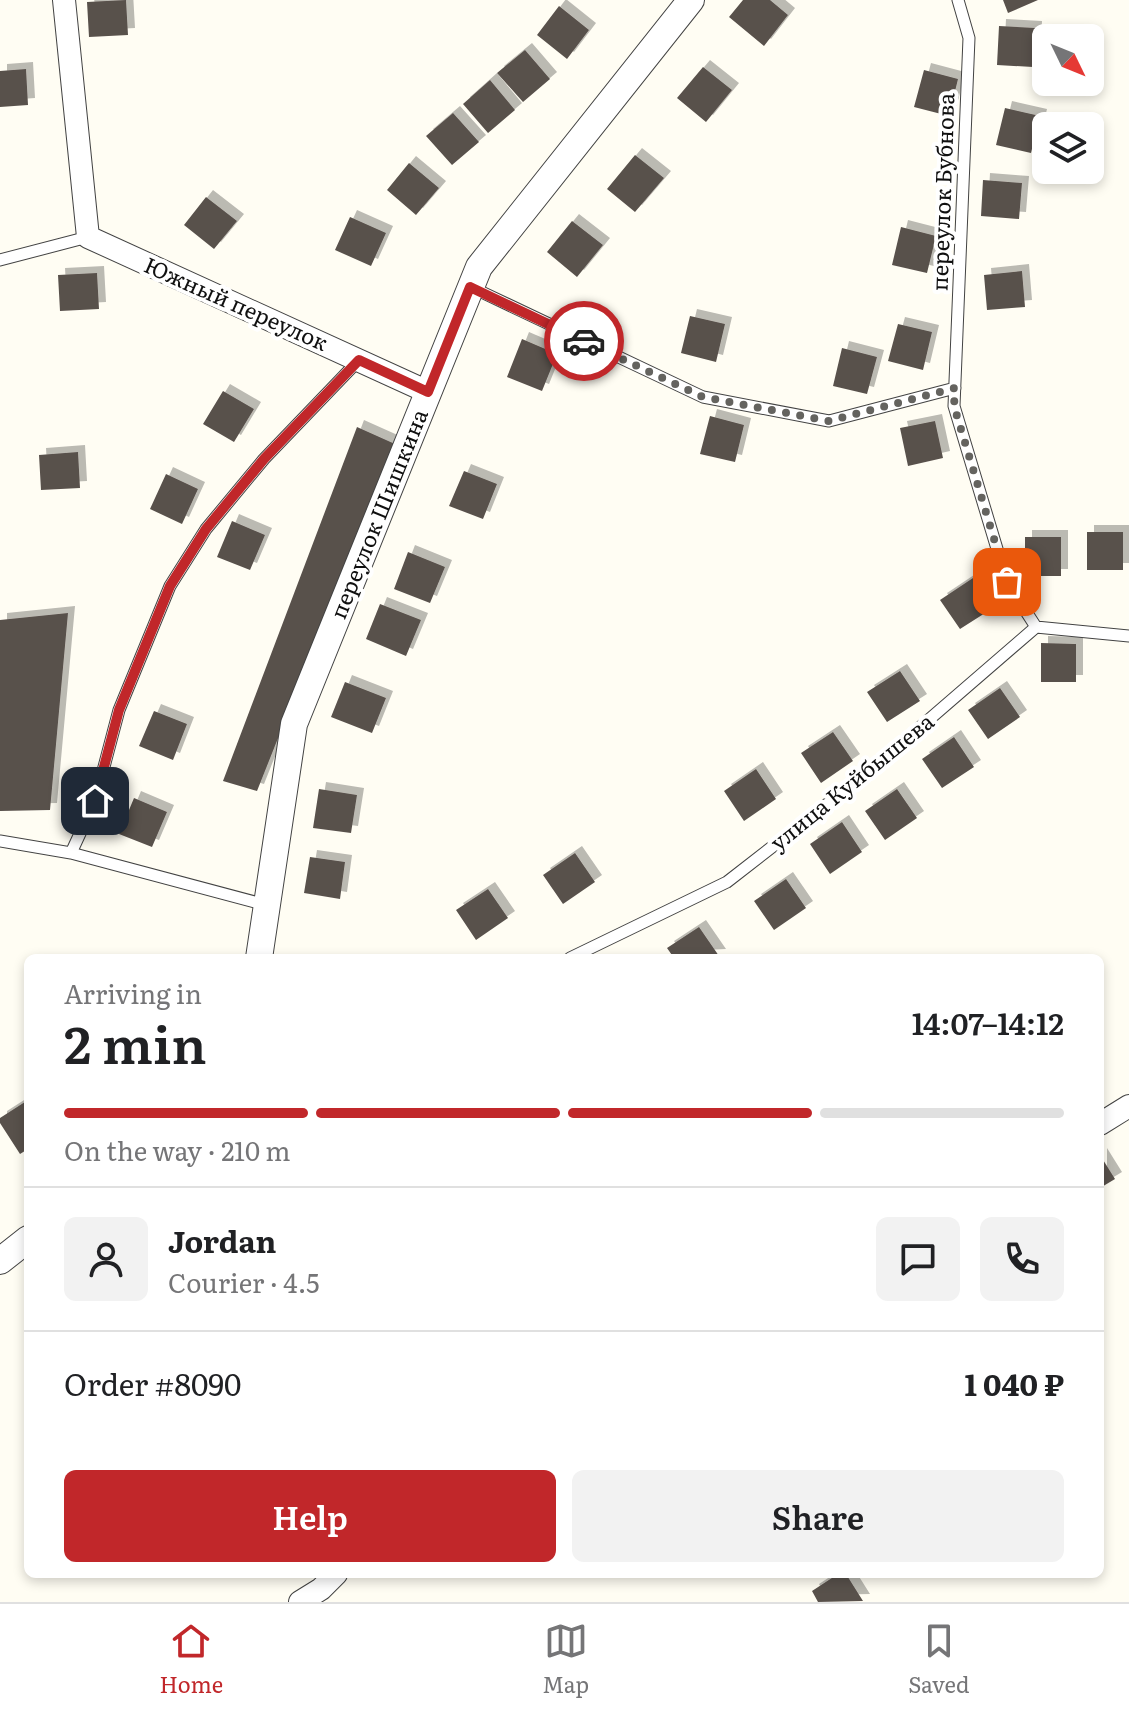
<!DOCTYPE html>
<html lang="en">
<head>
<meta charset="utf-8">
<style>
	:root { --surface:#fff; --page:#f2f2f2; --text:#202124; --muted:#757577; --line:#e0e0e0; --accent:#c1272a }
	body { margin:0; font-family:Literata,serif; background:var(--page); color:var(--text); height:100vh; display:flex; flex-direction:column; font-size:30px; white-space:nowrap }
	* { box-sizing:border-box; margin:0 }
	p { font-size:26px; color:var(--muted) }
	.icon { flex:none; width:44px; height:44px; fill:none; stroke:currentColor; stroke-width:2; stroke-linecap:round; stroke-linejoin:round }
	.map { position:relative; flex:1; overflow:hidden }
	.drawer { position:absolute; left:24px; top:954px; width:1080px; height:624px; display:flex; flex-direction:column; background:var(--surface); border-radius:12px; box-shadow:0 4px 12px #0003 }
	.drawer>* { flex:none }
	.needle { width:52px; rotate:133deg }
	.controls { position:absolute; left:1032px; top:24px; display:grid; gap:16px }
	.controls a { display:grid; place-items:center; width:72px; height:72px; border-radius:12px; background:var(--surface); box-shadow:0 4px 12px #0003; font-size:40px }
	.pin { position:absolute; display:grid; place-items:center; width:68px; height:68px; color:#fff; margin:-34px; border-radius:16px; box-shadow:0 4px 12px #0006 }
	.courier { position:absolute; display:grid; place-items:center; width:80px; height:80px; margin:-40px; border:6px solid #c1272a; border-radius:50%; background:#fff; color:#222; box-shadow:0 2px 10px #0007 }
	.headline em { font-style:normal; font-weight:600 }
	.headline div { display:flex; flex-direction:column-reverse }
	.headline { display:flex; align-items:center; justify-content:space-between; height:136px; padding:0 40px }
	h1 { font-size:52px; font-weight:600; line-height:60px }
	.bar { display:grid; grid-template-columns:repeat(4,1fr); gap:12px 8px; align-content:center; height:96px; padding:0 40px }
	.bar i { height:10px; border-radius:6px; background:var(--line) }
	.bar .selected { background:var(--accent) }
	.bar p { grid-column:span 4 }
	.line { display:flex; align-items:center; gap:20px; padding:0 40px; border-top:2px solid var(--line) }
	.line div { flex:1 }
	.round { display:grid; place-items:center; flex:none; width:84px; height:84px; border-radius:12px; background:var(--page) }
	.cta { display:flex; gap:16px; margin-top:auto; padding:16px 40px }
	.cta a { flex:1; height:92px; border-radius:12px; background:var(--accent); color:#fff; font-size:32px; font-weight:600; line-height:92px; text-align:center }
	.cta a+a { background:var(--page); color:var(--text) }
	.menu { display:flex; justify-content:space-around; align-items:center; height:112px; border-top:2px solid var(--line); background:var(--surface); font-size:22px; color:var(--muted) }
	.menu a { display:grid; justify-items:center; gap:4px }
	.menu .selected { color:var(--accent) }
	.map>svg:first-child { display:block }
	.building { fill:#59514c; filter:url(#shadow) }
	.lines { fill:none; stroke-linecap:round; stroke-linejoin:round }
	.service-casing { stroke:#434343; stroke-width:13 }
	.minor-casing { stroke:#434343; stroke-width:24 }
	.tertiary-casing { stroke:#434343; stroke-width:28 }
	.service { stroke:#fff; stroke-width:11 }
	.minor { stroke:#fff; stroke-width:22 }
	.tertiary { stroke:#fff; stroke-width:26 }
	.done { stroke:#64635f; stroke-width:8; stroke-dasharray:0 14.4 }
	.route { stroke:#c1272a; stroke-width:10 }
	.labels { text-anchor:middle; stroke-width:8; stroke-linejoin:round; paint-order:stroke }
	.street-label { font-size:22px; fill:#101010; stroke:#fff }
</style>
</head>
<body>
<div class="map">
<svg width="1129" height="1602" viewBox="0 0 1129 1602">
	<defs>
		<filter id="shadow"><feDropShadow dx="7" dy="-7" stdDeviation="0" flood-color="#0004"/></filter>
	</defs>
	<rect width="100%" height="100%" fill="#fffdf3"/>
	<path class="building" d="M126,0L128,35L89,37L87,2Z
		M743,0H770L788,15L764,46L729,17Z
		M1003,0H1038L1008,13Z
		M559,6L589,30L567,59L537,35Z
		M999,26L1035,28L1033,67L997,65Z
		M525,50L550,79L523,102L497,73Z
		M703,67L732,90L706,122L677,98Z
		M26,69L28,105L0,107V71Z
		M924,70L958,79L949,116L914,107Z
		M490,80L515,110L488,133L463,104Z
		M1005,108L1040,116L1031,153L996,145Z
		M453,113L479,142L452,165L426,136Z
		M635,155L664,178L635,212L607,189Z
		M409,163L439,188L416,215L387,190Z
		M983,180L1022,183L1019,219L981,216Z
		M206,197L237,221L214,249L184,225Z
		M350,217L386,233L371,266L335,250Z
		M572,221L603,245L577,277L547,252Z
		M901,227L936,236L927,273L892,265Z
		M1022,271L1025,307L987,310L984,275Z
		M97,273L99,309L60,311L58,275Z
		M690,316L725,324L716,362L681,353Z
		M898,324L932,332L923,370L888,361Z
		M522,339L557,354L542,391L507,377Z
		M842,348L877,357L867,394L833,386Z
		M223,391L254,409L234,442L203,424Z
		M710,416L744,425L735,462L700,454Z
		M935,421L943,458L908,466L900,428Z
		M357,427L395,444L257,791L223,781Z
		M78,452L80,488L41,490L39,455Z
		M464,471L497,484L483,519L449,506Z
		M166,474L198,489L182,524L150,509Z
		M232,521L265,535L250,570L217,557Z
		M1087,532H1123V570H1087Z
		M1025,537H1061V576H1025Z
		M408,552L445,567L430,603L394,589Z
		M973,578L993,608L960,629L940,600Z
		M380,604L421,620L406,656L366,639Z
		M68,613L50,810L0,811V620Z
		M1041,643L1076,644V682H1041Z
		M900,671L920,701L887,722L867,692Z
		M345,682L386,698L372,733L331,717Z
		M1000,688L1020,717L988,739L968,710Z
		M154,711L187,724L173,760L139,746Z
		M833,732L853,761L821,783L801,753Z
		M954,737L974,767L942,788L922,759Z
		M756,769L776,799L744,821L724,791Z
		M319,789L357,795L351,833L313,828Z
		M897,789L917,818L885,840L865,811Z
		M134,798L167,812L152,847L119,834Z
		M842,822L862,852L830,874L810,844Z
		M575,853L595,882L563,904L543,875Z
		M310,857L345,862L340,899L304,893Z
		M786,879L806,908L774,930L754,901Z
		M488,889L508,918L476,940L456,910Z
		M699,927L719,956L674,958L667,948Z
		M28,1100V1149L20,1154L0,1123V1118Z
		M1100,1155L1115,1179L1100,1188Z
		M838,1574H846L863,1601L818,1602L812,1591Z"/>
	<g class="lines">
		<defs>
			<path id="service" d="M958,0L969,38L954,406L1007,582L1036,627
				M0,260L88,237
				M471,287L703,397L829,421L955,388
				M0,841L71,853L266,905
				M71,853L95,801L119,710L170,586L206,529L264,459L359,360
				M570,958L727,882L866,774L1036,627L1129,636"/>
			<path id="minor" d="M64,0L88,237L428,392
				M1100,1124L1129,1106
				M300,1602L321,1589L336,1574"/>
			<path id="tertiary" d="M259,958L294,724L479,267L691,0
				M0,1261L28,1239"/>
		</defs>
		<use href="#service" class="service-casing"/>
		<use href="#minor" class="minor-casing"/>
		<use href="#tertiary" class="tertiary-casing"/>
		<use href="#service" class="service"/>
		<use href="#minor" class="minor"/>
		<use href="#tertiary" class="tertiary"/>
	</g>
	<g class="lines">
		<path class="done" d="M584,341L703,397L829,421L955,388L954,406L1007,582"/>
		<path class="route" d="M95,801L119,710L170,586L206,529L264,459L359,360L428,392L470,287L584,341"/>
	</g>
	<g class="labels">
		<g class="street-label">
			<text transform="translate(943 192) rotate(-88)" y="8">переулок Бубнова</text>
			<text transform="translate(236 304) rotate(24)" y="8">Южный переулок</text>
			<text transform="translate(379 514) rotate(-68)" y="8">переулок Шишкина</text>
			<text transform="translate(852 782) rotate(-39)" y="8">улица Куйбышева</text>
		</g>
	</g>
</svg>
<div class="controls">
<a><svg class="needle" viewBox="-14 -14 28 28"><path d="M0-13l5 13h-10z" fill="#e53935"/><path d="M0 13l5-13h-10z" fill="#757577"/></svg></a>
<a><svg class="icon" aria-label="layers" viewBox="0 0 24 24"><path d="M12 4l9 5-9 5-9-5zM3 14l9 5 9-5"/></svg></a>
</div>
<div class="pin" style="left:1007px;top:582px;background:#ea580c"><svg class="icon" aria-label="bag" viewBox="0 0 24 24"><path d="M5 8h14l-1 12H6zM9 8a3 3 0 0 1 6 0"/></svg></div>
<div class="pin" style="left:95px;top:801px;background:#1f2937"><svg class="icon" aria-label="home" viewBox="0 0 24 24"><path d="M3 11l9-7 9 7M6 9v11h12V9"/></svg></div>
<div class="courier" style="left:584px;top:341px"><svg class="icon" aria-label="car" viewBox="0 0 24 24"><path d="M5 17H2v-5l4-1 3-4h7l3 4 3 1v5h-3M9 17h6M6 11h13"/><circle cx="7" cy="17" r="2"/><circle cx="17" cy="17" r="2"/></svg></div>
<section class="drawer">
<div class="headline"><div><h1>2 min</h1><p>Arriving in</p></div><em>14:07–14:12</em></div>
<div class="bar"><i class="selected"></i><i class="selected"></i><i class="selected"></i><i></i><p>On the way · 210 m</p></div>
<div class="line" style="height:144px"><a class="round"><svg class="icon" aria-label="person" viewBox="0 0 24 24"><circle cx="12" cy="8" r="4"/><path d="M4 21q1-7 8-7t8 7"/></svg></a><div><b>Jordan</b><p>Courier · 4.5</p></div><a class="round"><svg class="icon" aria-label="chat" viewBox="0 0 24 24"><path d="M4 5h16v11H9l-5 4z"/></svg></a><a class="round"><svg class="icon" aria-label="phone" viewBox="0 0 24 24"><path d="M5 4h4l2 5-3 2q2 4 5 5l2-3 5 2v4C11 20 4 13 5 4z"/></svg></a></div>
<div class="line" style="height:104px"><div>Order #8090</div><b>1 040 ₽</b></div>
<div class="cta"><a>Help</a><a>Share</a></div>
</section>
</div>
<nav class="menu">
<a class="selected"><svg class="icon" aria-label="home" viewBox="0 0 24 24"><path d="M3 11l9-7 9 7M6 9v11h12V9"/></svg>Home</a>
<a><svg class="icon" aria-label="map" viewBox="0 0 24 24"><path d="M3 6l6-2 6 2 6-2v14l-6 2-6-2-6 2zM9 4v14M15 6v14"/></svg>Map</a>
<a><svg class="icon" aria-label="saved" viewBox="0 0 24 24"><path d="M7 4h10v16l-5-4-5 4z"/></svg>Saved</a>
</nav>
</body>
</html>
